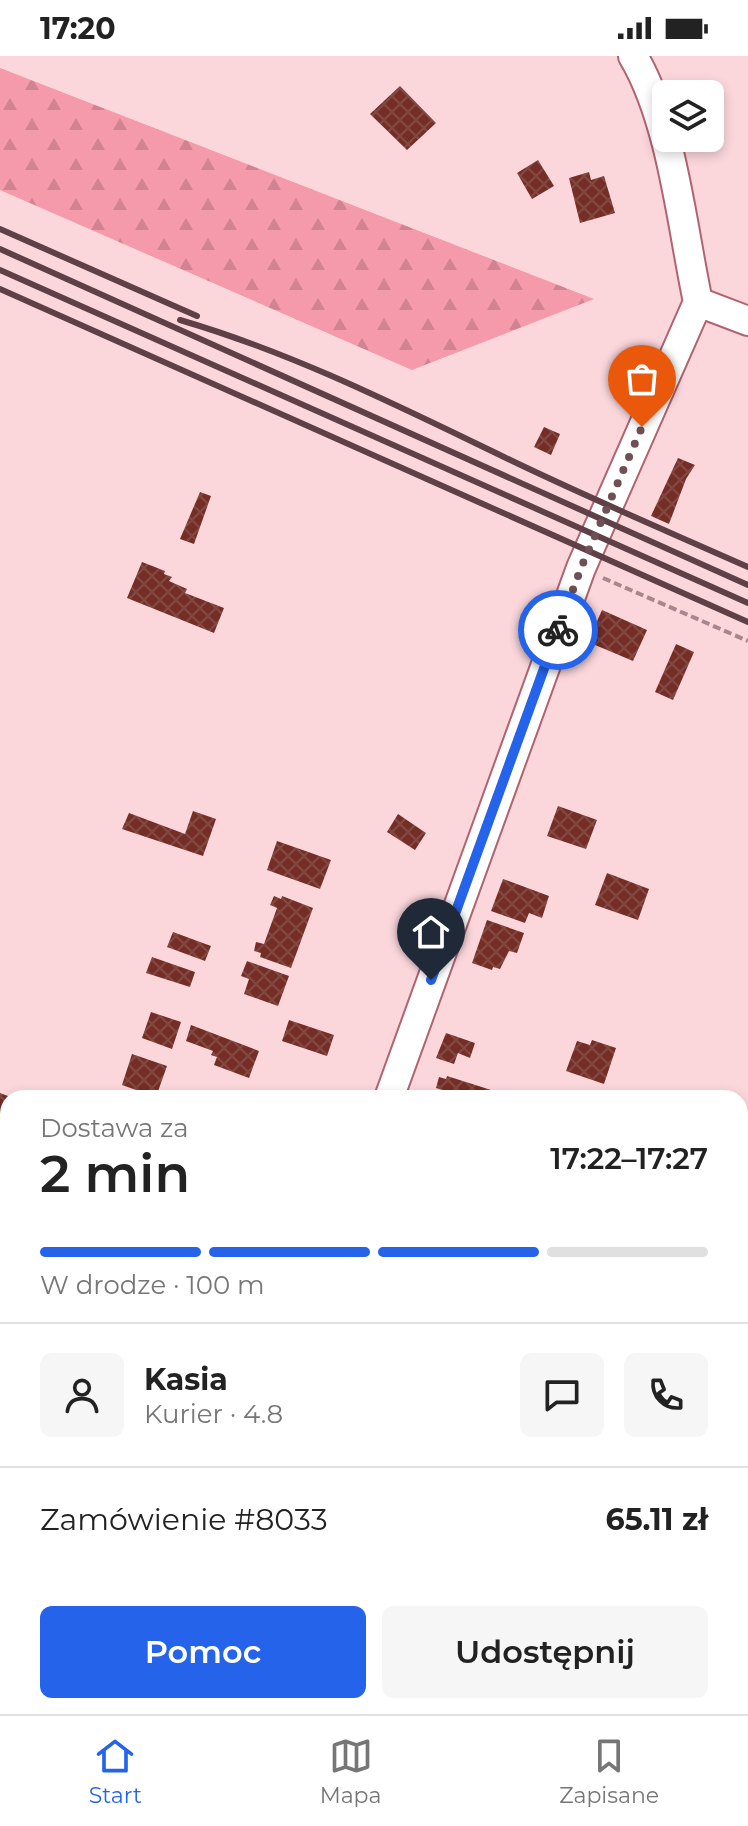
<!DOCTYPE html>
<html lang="pl">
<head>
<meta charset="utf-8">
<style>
	:root { --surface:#fff; --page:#f6f6f6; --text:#222; --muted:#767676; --line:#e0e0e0; --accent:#2563eb }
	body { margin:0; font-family:Montserrat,sans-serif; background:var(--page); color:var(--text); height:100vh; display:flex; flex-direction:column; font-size:30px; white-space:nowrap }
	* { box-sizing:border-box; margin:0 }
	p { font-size:26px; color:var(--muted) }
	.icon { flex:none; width:44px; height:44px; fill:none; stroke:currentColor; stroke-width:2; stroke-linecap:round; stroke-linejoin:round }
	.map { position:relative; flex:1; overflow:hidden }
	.panel { position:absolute; left:0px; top:1034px; width:748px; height:624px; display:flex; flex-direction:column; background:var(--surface); border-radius:24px 24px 0 0; box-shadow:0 4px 12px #0003 }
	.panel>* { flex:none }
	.tools { position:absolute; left:652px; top:24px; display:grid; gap:16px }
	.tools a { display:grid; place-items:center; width:72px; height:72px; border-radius:12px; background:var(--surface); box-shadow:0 4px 12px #0003; font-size:40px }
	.pin { position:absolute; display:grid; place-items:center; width:68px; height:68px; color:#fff; margin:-82px -34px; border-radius:50% 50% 50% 0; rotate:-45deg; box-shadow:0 0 8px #0007 }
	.pin .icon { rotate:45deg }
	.courier { position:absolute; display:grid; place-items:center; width:80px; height:80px; margin:-40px; border:6px solid #2563eb; border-radius:50%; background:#fff; color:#222; box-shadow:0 2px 10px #0007 }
	.summary em { font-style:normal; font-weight:600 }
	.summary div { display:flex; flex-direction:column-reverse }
	.summary { display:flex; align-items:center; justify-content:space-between; height:136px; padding:0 40px }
	h1 { font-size:52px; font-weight:600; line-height:60px }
	.bar { display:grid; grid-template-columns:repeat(4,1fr); gap:12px 8px; align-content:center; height:96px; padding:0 40px }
	.bar i { height:10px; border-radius:6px; background:var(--line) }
	.bar .on { background:var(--accent) }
	.bar p { grid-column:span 4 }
	.line { display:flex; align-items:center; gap:20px; padding:0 40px; border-top:2px solid var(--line) }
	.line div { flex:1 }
	.round { display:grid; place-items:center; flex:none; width:84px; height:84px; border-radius:12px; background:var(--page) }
	.cta { display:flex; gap:16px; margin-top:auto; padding:16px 40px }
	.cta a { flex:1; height:92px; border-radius:12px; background:var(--accent); color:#fff; font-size:32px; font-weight:600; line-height:92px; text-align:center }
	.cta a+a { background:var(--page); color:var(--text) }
	.status { display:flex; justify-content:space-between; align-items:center; height:56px; padding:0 40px; background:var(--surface); direction:ltr }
	.status svg { height:22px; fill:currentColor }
	.menu { display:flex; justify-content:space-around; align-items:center; height:112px; border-top:2px solid var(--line); background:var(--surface); font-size:22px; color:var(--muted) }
	.menu a { display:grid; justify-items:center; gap:4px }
	.menu .on { color:var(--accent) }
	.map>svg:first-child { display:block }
	.forest { fill:url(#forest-firs) }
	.building { fill:url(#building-cross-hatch) }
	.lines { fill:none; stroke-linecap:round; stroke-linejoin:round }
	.service-casing { stroke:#b06371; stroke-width:18 }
	.minor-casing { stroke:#b06371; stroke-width:32 }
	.path { stroke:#a8868c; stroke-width:4; stroke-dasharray:8 4; stroke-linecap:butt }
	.service { stroke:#fff; stroke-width:14 }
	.minor { stroke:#fff; stroke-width:28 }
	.rail { stroke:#5f4047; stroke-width:6 }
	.done { stroke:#705057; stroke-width:8; stroke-dasharray:0 14.4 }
	.route { stroke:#2563eb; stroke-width:10 }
</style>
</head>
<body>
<div class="status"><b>17:20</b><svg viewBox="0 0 49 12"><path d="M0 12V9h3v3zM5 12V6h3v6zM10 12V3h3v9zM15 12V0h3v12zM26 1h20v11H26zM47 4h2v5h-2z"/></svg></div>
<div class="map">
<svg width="748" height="1658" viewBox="0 0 748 1658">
	<defs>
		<pattern id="forest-firs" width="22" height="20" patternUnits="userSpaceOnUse" patternTransform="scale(2)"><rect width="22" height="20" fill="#f49aaa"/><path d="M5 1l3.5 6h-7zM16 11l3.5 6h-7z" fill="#d18391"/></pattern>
		<pattern id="building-cross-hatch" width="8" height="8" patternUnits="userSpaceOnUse" patternTransform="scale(2)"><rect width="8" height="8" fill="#742e26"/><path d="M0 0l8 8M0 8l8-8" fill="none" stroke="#834943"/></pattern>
	</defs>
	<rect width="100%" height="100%" fill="#fbd7dc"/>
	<path class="forest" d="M0,12L594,243L412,314L0,134Z"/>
	<path class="building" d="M400,30L436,67L407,94L370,58Z
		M538,104L554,130L532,143L517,117Z
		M589,116L591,124L604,120L615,157L580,167L569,122Z
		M544,371L560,378L551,399L534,391Z
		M678,402L695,409L686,423L669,468L651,460Z
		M200,436L211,440L194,488L180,483Z
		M142,506L165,515L164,518L172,521L169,525L187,533L185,537L224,552L214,577L127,542Z
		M602,554L647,574L633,605L588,586Z
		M676,588L694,596L673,644L655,636Z
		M558,750L597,764L586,793L547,780Z
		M193,755L216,763L203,800L122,773L129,757L185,778Z
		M398,758L426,777L415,794L387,776Z
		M277,785L331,804L320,833L267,814Z
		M607,817L649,833L638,864L595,849Z
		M503,823L549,840L542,862L529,857L525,867L491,855Z
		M274,840L281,843L282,840L313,852L291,912L260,901L261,897L254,895L256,886L264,888L277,852L270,849Z
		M487,864L524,877L517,897L509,895L500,913L493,911L492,914L472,907Z
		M173,876L211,890L205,905L167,891Z
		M152,901L195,916L190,931L146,917Z
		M247,905L289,920L278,950L244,938L249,923L241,920Z
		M151,956L181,966L172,993L142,982Z
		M289,964L334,979L327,1000L282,985Z
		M191,969L259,995L249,1022L214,1009L217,1001L211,999L213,995L186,985Z
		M446,977L475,987L470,1002L458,997L454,1008L436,1002Z
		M592,984L616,992L604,1028L566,1015L577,985L590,989Z
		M132,998L167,1010L156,1041L122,1029Z
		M447,1020L513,1041V1042H448L440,1039L442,1034L436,1032L439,1021L446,1023Z
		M0,1037L8,1040L5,1053L8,1054V1077L0,1075Z
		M0,1208L8,1211V1260L0,1256Z
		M743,1277L748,1278V1327L740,1324V1286Z
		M744,1428L748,1430V1477L740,1474V1438Z
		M0,1551L8,1553V1571L3,1570L2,1577Z
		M549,1650H603L612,1654L610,1658H575L563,1652L560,1658H549L546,1656Z"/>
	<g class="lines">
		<defs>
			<path id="service" d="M481,1650L499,1658"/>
			<path id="minor" d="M633,0C672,65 682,171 698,246
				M698,246L748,265
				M389,1042L581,512L698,246
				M0,1102L8,1105
				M740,1360L748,1363
				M0,1614L8,1615
				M185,1650L212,1658"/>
		</defs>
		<use href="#service" class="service-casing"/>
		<use href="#minor" class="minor-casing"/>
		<path class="path" d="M603,522L748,585"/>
		<use href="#service" class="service"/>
		<use href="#minor" class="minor"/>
		<path class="rail" d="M0,173L197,260
			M0,193L748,529
			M0,214L748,547
			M0,233L748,566
			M180,264C293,297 398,350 504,401C584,440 667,475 748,511"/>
	</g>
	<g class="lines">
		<path class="done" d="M558,574L581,512L642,371"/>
		<path class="route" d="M431,924L558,574"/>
	</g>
</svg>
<div class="tools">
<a><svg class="icon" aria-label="layers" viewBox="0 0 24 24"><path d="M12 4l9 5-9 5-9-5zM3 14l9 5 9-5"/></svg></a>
</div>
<div class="pin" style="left:642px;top:371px;background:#ea580c"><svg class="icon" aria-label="bag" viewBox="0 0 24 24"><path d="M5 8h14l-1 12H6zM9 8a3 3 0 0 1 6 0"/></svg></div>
<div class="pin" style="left:431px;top:924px;background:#1f2937"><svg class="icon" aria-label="home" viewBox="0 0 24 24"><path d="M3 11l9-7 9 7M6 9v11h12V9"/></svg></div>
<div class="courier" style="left:558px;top:574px"><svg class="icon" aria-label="bike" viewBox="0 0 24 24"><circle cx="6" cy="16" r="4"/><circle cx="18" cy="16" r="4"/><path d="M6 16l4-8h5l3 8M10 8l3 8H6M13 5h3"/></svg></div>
<section class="panel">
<div class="summary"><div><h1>2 min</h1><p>Dostawa za</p></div><em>17:22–17:27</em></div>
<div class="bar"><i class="on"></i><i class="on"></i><i class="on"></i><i></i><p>W drodze · 100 m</p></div>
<div class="line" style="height:144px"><a class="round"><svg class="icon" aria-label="person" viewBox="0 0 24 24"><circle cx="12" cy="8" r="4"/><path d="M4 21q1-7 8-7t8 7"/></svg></a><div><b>Kasia</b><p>Kurier · 4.8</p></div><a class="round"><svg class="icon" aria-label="chat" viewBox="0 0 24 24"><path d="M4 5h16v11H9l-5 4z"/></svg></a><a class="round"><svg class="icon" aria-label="phone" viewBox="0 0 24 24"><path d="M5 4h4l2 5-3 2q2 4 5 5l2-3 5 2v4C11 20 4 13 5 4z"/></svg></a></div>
<div class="line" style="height:104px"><div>Zamówienie #8033</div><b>65.11 zł</b></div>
<div class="cta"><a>Pomoc</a><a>Udostępnij</a></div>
</section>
</div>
<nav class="menu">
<a class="on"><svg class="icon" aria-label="home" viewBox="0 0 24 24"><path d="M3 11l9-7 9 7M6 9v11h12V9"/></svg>Start</a>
<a><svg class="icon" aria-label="map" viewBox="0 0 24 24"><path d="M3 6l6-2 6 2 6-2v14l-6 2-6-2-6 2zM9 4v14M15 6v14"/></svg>Mapa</a>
<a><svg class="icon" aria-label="saved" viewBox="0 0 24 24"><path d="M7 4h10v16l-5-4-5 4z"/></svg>Zapisane</a>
</nav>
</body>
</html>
